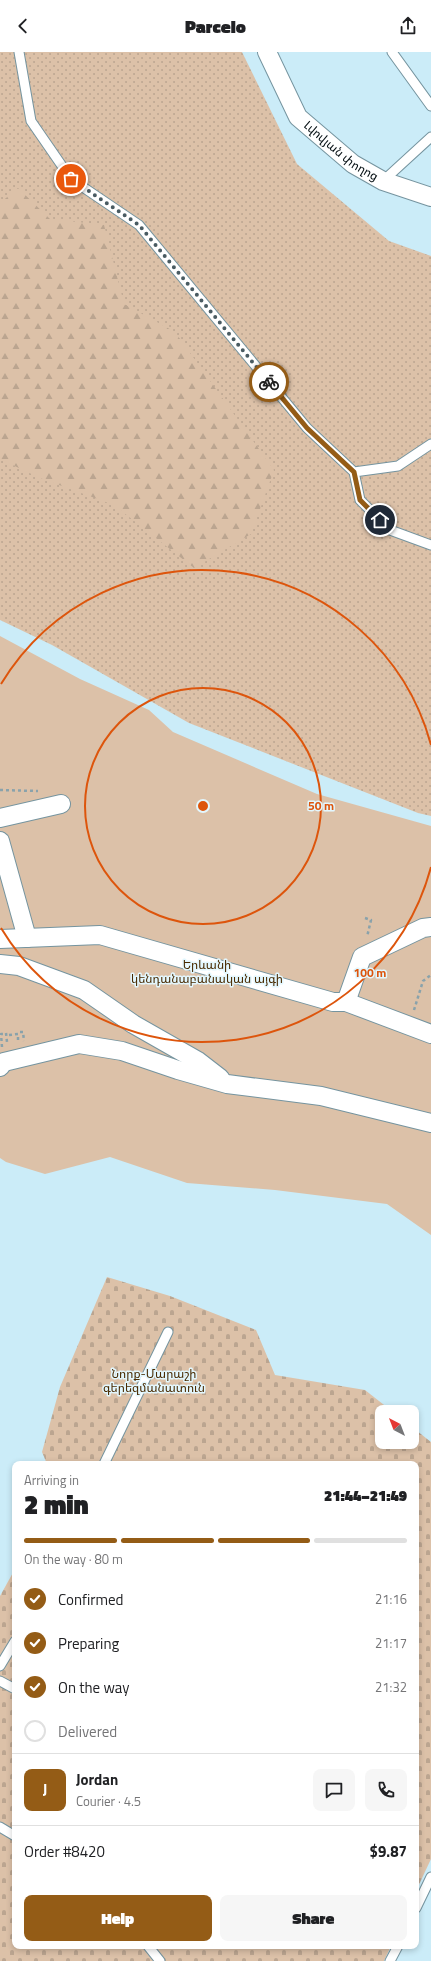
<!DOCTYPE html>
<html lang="en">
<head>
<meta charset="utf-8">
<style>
	:root { --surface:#fff; --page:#f6f6f6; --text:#202124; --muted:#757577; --line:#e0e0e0; --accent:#945c16 }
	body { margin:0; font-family:"Titillium Web","Noto Sans Armenian",sans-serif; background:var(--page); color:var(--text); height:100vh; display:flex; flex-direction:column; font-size:15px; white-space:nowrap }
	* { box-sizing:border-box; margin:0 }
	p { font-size:13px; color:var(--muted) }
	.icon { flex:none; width:22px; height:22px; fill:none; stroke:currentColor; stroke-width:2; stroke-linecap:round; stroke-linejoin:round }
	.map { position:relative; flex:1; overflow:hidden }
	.side { position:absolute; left:12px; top:1409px; width:407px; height:488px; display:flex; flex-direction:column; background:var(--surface); border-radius:8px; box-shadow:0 2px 6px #0003 }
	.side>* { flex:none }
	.needle { width:26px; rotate:318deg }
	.buttons { position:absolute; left:375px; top:1353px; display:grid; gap:8px }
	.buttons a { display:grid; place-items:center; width:44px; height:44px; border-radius:8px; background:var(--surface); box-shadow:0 2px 6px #0003; font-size:20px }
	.pin { position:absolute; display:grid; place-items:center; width:34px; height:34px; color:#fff; margin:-17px; border:2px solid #fff; border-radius:50%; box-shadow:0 1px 4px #0007 }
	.courier { position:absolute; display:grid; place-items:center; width:40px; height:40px; margin:-20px; border:3px solid #945c16; border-radius:50%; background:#fff; color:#222; box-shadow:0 1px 5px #0007 }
	.overview em { font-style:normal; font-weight:800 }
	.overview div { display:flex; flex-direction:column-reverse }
	.overview { display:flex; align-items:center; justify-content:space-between; height:68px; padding:0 12px }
	h1 { font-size:26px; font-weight:800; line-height:30px }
	.bar { display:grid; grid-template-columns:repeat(4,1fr); gap:6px 4px; align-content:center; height:48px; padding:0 12px }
	.bar i { height:5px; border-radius:3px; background:var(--line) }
	.bar .selected { background:var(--accent) }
	.bar p { grid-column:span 4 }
	.line { display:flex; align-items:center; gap:10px; padding:0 12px; border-top:1px solid var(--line) }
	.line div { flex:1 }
	.round { display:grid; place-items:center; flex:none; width:42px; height:42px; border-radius:8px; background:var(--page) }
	ol { padding:0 12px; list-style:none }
	li { display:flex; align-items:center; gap:12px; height:44px }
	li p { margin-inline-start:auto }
	li .icon { padding:4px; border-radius:50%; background:var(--accent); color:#fff; stroke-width:4 }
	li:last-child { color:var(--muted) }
	li i { width:22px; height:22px; border:2px solid var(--line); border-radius:50% }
	.button { display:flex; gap:8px; margin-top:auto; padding:8px 12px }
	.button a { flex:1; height:46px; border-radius:8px; background:var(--accent); color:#fff; font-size:16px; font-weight:800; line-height:46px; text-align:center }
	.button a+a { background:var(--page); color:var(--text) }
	header { display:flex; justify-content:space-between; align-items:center; height:52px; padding:0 12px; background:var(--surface); font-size:18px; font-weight:800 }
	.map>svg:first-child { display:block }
	.grass { fill:url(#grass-dots) }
	.forest { fill:url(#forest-firs) }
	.cemetery { fill:url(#cemetery-stones) }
	.park { fill:#dcc1a8 }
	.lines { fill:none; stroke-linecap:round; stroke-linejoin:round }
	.lane-casing { stroke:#75949f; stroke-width:11 }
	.street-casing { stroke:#75949f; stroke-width:20 }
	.path { stroke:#89a2ab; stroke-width:2.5; stroke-dasharray:3 3; stroke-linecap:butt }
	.lane { stroke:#fff; stroke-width:9 }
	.street { stroke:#fff; stroke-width:18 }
	.done { stroke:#495b62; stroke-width:4; stroke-dasharray:0 7.2 }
	.route { stroke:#945c16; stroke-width:5 }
	.ring { fill:none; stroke:#dd550c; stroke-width:2 }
	.labels { text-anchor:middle; stroke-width:3; stroke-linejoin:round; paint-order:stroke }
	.street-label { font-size:12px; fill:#030d11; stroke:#e3f7fe }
	.park-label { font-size:12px; fill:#492a01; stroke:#e3f7fe }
	.centre { fill:#dd550c; stroke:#e3f7fe; stroke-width:2 }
	.ring-label { font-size:12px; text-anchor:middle; font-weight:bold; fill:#dd550c; stroke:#e3f7fe; stroke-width:3; stroke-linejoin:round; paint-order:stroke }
</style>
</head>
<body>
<header><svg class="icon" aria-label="back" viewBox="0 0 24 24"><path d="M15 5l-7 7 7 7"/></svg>Parcelo<svg class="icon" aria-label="share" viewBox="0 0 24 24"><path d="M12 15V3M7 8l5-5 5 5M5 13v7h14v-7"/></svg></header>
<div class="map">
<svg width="431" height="1909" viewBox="0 0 431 1909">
	<defs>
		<pattern id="grass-dots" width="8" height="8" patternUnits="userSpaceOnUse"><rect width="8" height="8" fill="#dcc1a8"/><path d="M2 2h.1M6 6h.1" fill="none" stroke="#bba590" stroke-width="1.8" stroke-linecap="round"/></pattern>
		<pattern id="forest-firs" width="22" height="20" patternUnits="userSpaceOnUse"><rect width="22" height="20" fill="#dcc1a8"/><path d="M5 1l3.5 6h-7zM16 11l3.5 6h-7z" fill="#bba590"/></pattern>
		<pattern id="cemetery-stones" width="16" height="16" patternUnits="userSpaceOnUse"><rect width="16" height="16" fill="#dcc1a8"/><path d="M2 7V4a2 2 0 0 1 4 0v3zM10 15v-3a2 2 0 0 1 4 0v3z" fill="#bba590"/></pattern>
	</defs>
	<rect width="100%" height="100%" fill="#cbecf8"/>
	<path class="grass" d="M0,0H242L297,112L389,189L431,204V764L418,761L189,671L52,593L0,568Z"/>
	<path class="forest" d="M18,136L50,167L104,173L124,252L175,280L274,418L251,482L194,516L114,453L40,426L0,407V151Z"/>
	<path class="cemetery" d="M107,1225L170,1244L256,1278L275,1323L365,1338L393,1360H382V1390H412V1375L431,1390V1807L416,1839V1412H47L42,1400L60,1335Z
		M15,1517V1894H391L384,1909H0V1544Z"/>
	<path class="park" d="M0,584L80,627L149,658L173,680L317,742L431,774V1183L387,1152L275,1138L187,1131L110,1105L45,1122L6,1110L0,1106Z"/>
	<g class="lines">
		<defs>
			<path id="lane" d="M19,0L31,69L71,127L139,173L307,376L354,420L398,414L431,392
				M392,0L431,54
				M383,129L431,85
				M354,420L360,448L390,478L431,493
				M104,1412L168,1280
				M0,1614L15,1589
				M0,1629L15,1637
				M0,1775L15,1784
				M416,1856L431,1825
				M148,1894L160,1909
				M390,1909L398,1894"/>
			<g id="street">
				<path id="s1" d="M267,0L298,65L353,112L383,129L431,145"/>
				<path d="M0,766L61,752"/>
				<path d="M0,789L27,886"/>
				<path d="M0,887L100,883L333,950H346L431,982"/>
				<path d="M0,912L19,914L84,938L133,972L198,1009L220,1026"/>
				<path d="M346,950L362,905L423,876L431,875"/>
				<path d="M0,1015L4,1010L79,992L122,999L178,1018L227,1032L321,1044L431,1071"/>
			</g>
		</defs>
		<use href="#lane" class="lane-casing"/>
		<use href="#street" class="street-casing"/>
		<path class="path" d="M0,738L38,739
			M365,866L371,868L367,885
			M414,958L423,929L431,923
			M20,980H23L24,989
			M6,981L7,990H9
			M9,983L18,982V989
			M2,995L1,982H4"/>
		<use href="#lane" class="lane"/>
		<use href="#street" class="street"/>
	</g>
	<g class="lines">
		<path class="done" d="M71,127L139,173L269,330"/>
		<path class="route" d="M269,330L307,376L354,420L360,448L380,468"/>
	</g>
	<g class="ring">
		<circle cx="203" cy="754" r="118"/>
		<path d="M431 815A236 236 0 0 1 1 876M1 632A236 236 0 0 1 431 693"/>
	</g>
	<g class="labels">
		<g class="street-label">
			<text dy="4" stroke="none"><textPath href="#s1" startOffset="127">Լվովյան փողոց</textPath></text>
		</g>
		<g class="park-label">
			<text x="207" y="917">Երևանի<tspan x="207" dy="14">կենդանաբանական այգի</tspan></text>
			<text x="154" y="1326">Նորք-Մարաշի<tspan x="154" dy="14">գերեզմանատուն</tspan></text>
		</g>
	</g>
	<circle cx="203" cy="754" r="6" class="centre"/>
	<g class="ring-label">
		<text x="321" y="758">50 m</text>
		<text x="370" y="925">100 m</text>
	</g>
</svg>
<div class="buttons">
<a><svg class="needle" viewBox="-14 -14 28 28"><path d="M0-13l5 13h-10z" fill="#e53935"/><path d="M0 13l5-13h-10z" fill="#757577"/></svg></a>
</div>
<div class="pin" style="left:71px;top:127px;background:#ea580c"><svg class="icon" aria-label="bag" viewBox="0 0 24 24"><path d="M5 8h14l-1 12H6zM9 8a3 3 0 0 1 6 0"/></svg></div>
<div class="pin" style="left:380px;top:468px;background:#1f2937"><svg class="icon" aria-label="home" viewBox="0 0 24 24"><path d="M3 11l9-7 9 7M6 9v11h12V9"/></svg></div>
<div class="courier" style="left:269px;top:330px"><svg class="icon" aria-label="bike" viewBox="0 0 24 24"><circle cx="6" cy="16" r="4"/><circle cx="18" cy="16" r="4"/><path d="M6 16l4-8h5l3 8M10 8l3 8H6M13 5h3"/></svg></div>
<section class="side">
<div class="overview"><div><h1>2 min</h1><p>Arriving in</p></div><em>21:44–21:49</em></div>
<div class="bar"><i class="selected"></i><i class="selected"></i><i class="selected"></i><i></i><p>On the way · 80 m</p></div>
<ol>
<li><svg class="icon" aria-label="check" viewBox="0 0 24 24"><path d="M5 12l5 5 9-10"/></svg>Confirmed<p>21:16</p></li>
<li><svg class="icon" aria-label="check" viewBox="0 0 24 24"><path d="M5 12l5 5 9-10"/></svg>Preparing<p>21:17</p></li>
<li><svg class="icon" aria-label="check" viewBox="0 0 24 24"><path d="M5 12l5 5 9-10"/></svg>On the way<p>21:32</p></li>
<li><i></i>Delivered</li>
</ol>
<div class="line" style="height:72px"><b class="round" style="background:var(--accent);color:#fff">J</b><div><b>Jordan</b><p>Courier · 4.5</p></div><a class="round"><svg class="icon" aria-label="chat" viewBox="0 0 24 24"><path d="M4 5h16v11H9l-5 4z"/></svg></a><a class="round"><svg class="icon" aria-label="phone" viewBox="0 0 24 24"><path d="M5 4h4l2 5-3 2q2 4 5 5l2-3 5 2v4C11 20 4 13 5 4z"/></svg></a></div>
<div class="line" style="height:52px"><div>Order #8420</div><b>$9.87</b></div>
<div class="button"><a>Help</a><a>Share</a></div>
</section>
</div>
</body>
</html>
